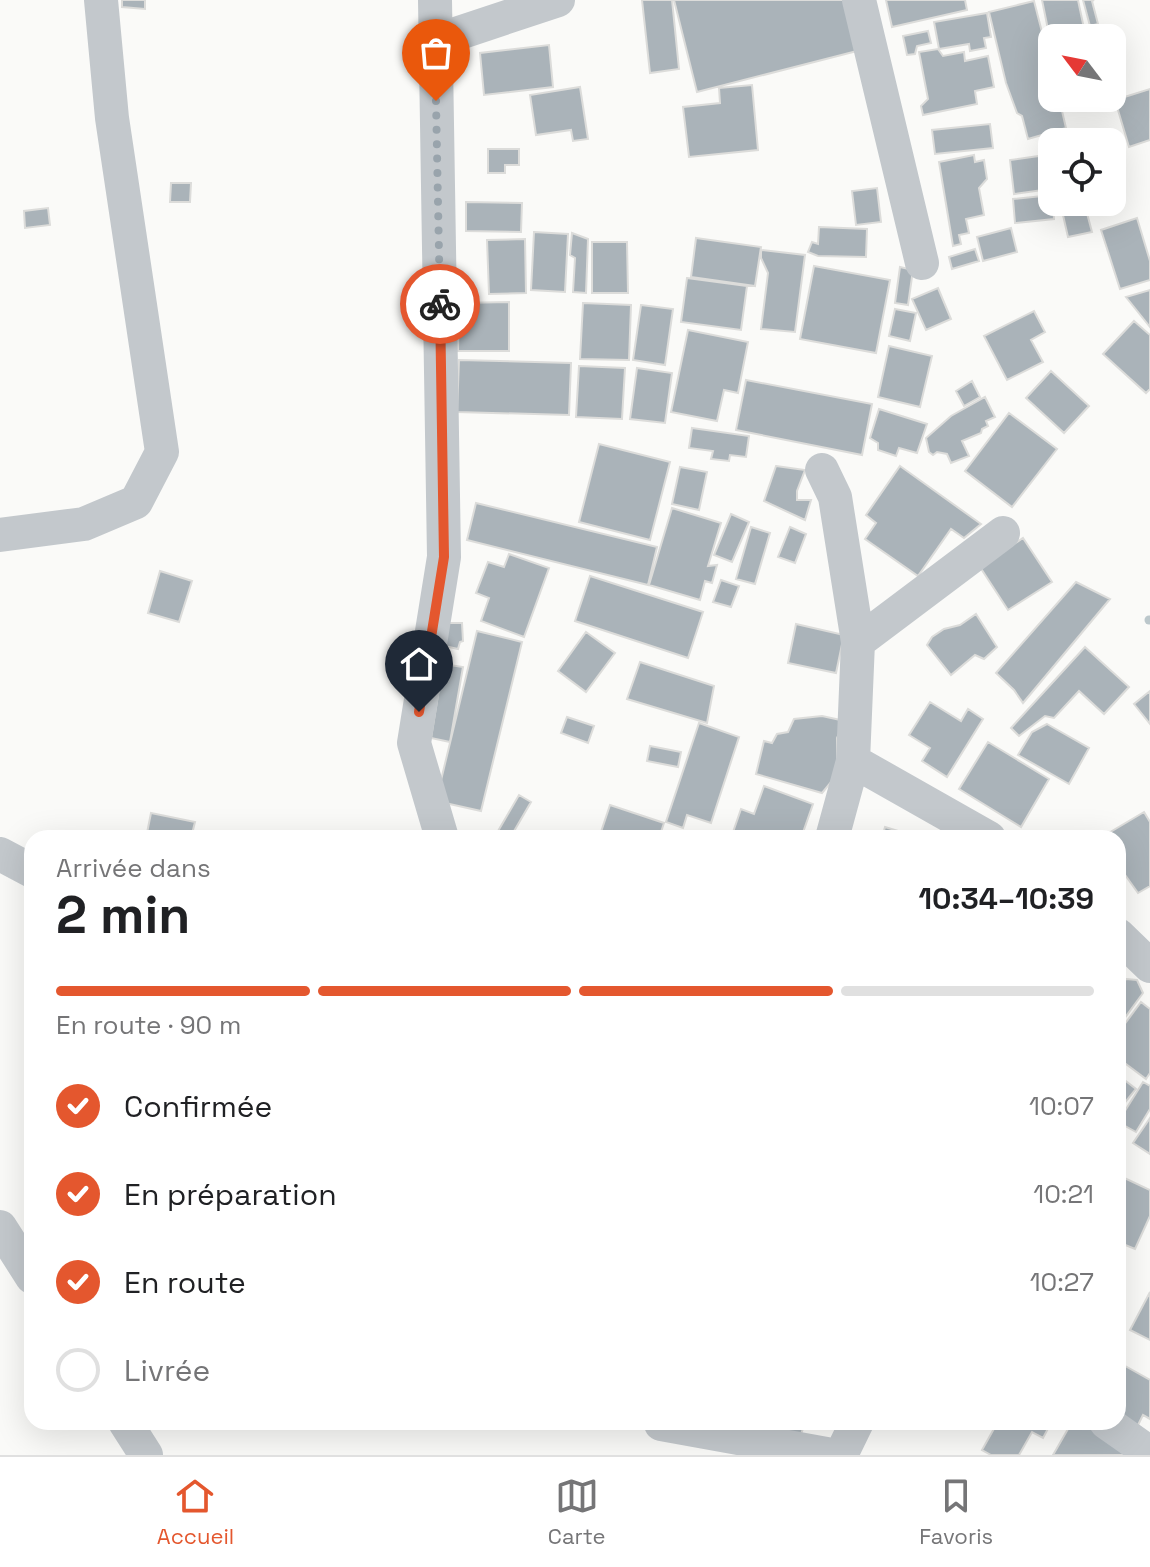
<!DOCTYPE html>
<html lang="fr">
<head>
<meta charset="utf-8">
<style>
	:root { --surface:#fff; --page:#f2f2f2; --text:#202124; --muted:#757577; --line:#e0e0e0; --accent:#e4572e }
	body { margin:0; font-family:"Space Grotesk",sans-serif; background:var(--page); color:var(--text); height:100vh; display:flex; flex-direction:column; font-size:30px; white-space:nowrap }
	* { box-sizing:border-box; margin:0 }
	p { font-size:26px; color:var(--muted) }
	.icon { flex:none; width:44px; height:44px; fill:none; stroke:currentColor; stroke-width:2; stroke-linecap:round; stroke-linejoin:round }
	.map { position:relative; flex:1; overflow:hidden }
	.sheet { position:absolute; left:24px; top:830px; width:1102px; height:600px; display:flex; flex-direction:column; background:var(--surface); border-radius:24px; box-shadow:0 8px 32px #0002 }
	.sheet>* { flex:none }
	.needle { width:52px; rotate:302deg }
	.tools { position:absolute; left:1038px; top:24px; display:grid; gap:16px }
	.tools a { display:grid; place-items:center; width:88px; height:88px; border-radius:16px; background:var(--surface); box-shadow:0 8px 32px #0002; font-size:40px }
	.pin { position:absolute; display:grid; place-items:center; width:68px; height:68px; color:#fff; margin:-82px -34px; border-radius:50% 50% 50% 0; rotate:-45deg; box-shadow:0 0 8px #0007 }
	.pin .icon { rotate:45deg }
	.courier { position:absolute; display:grid; place-items:center; width:80px; height:80px; margin:-40px; border:6px solid #e4572e; border-radius:50%; background:#fff; color:#222; box-shadow:0 2px 10px #0007 }
	.overview em { font-style:normal; font-weight:700 }
	.overview div { display:flex; flex-direction:column-reverse }
	.overview { display:flex; align-items:center; justify-content:space-between; height:136px; padding:0 32px }
	h1 { font-size:52px; font-weight:700; line-height:60px }
	.bar { display:grid; grid-template-columns:repeat(4,1fr); gap:12px 8px; align-content:center; height:96px; padding:0 32px }
	.bar i { height:10px; border-radius:6px; background:var(--line) }
	.bar .selected { background:var(--accent) }
	.bar p { grid-column:span 4 }
	ol { padding:0 32px; list-style:none }
	li { display:flex; align-items:center; gap:24px; height:88px }
	li p { margin-inline-start:auto }
	li .icon { padding:8px; border-radius:50%; background:var(--accent); color:#fff; stroke-width:4 }
	li:last-child { color:var(--muted) }
	li i { width:44px; height:44px; border:4px solid var(--line); border-radius:50% }
	.menu { display:flex; justify-content:space-around; align-items:center; height:112px; border-top:2px solid var(--line); background:var(--surface); font-size:22px; color:var(--muted) }
	.menu a { display:grid; justify-items:center; gap:4px }
	.menu .selected { color:var(--accent) }
	.map>svg:first-child { display:block }
	.lines { fill:none; stroke-linecap:round; stroke-linejoin:round }
	.stream { stroke:#bbc7cb; stroke-width:9 }
	.building { fill:#aab3b9; stroke:#dcdcda; stroke-width:2 }
	.minor { stroke:#c3c8cc; stroke-width:34 }
	.done { stroke:#99a4ac; stroke-width:8; stroke-dasharray:0 14.4 }
	.route { stroke:#e4572e; stroke-width:10 }
</style>
</head>
<body>
<div class="map">
<svg width="1150" height="1455" viewBox="0 0 1150 1455">
	<rect width="100%" height="100%" fill="#fafaf8"/>
	<g class="lines">
		<path class="stream" d="M1149,620H1150"/>
	</g>
	<path class="building" d="M122,0H145V9L122,7Z
		M642,0H672L679,69L650,73Z
		M674,0H844L857,51L697,92Z
		M886,0H965L967,10L892,27Z
		M1042,0H1078L1086,38H1052V49Z
		M1083,0H1094L1092,1L1098,24L1090,26Z
		M1034,1L1052,71V98H1059L1066,128L1028,139L1022,116L1017,113L1006,83L989,12Z
		M987,13L991,37L984,38L986,48L970,51L969,44L939,49L934,22Z
		M928,31L931,43L917,46L915,54L907,55L903,36Z
		M549,45L553,87L484,95L480,53Z
		M938,49L943,56L964,52L965,61L988,56L994,87L975,91L977,104L923,115L921,106L928,99L919,52Z
		M752,85L758,150L689,157L683,107L720,103L719,88Z
		M580,87L588,139L573,141L571,130L536,135L530,95Z
		M1150,89V140L1129,147L1115,100Z
		M990,124L993,148L935,154L932,130Z
		M488,149H519V165H505V173H488Z
		M974,155L975,162L984,160L987,179L979,188L984,215L966,219L969,233L959,235L961,244L953,246L939,162Z
		M1046,155L1050,189L1014,194L1010,160Z
		M171,183H191L190,202H170Z
		M877,188L881,222L856,225L852,191Z
		M1052,195L1054,219L1015,223L1013,199Z
		M466,202L522,203L521,232L466,231Z
		M1060,202H1084L1092,232L1068,237Z
		M48,208L50,225L25,228L24,211Z
		M1137,218L1150,261V280L1120,289L1101,230Z
		M819,227L867,229L866,257L818,256L808,252L812,242L818,244Z
		M1011,228L1017,252L983,261L977,237Z
		M534,232L568,234L565,292L531,290Z
		M572,233L588,239L586,293L573,292L575,258L570,255Z
		M696,238L761,247L755,286L691,277Z
		M525,239L526,293L489,294L487,240Z
		M592,242H627L628,293H592Z
		M975,249L979,261L952,269L949,257Z
		M761,250L805,255L795,332L761,329L768,273L761,258Z
		M814,266L890,280L876,353L800,339Z
		M900,267L913,270L908,305L895,303Z
		M687,278L747,286L741,330L681,322Z
		M938,288L951,319L926,330L912,299Z
		M1150,290V327L1126,297Z
		M509,302V351H458L459,303Z
		M583,303L631,305L629,360L580,359Z
		M641,305L673,309L665,365L633,360Z
		M895,309L916,313L910,341L889,336Z
		M1034,311L1045,332L1031,340L1043,362L1007,380L984,336Z
		M1134,321L1150,335V389L1146,393L1103,354Z
		M688,330L748,342L738,393L724,390L717,421L671,412Z
		M889,346L932,356L920,407L878,397Z
		M459,360L571,363L569,415L457,412Z
		M579,366L625,368L622,419L576,417Z
		M637,368L672,373L665,423L630,419Z
		M1051,371L1089,406L1064,433L1026,398Z
		M746,380L872,404L862,455L736,430Z
		M972,381L980,397L964,406L956,391Z
		M985,397L995,417L986,421L988,426L982,429L981,433L962,441L969,456L951,463L947,454L937,452L933,455L929,452L926,438L951,416Z
		M879,409L927,424L917,453L899,448L896,456L878,450V443L870,438Z
		M1009,413L1057,449L1012,507L965,471Z
		M692,428L749,436L746,457L730,455L729,461L711,459L713,451L689,448Z
		M599,444L670,462L650,540L579,522Z
		M776,466L805,470L797,491V500H811L805,520L764,501Z
		M900,466L981,524L964,538L951,529L918,576L865,539L876,523L866,515Z
		M680,467L707,472L699,510L672,504Z
		M476,503L657,547L648,585L467,540Z
		M672,508L721,523L708,566L717,565L712,583L705,581L700,600L649,585Z
		M731,514L749,522L732,562L714,555Z
		M751,527L770,533L755,584L736,579Z
		M790,527L806,534L795,563L778,557Z
		M1023,538L1052,582L1008,610L980,567Z
		M509,554L549,568L524,637L481,621L489,598L476,593L488,562L504,567Z
		M160,571L192,581L179,622L148,613Z
		M590,576L703,612L688,658L575,621Z
		M721,580L739,586L731,607L713,602Z
		M1076,582L1110,599L1023,703L1014,690L996,673Z
		M976,614L997,647L984,659L975,655L951,675L927,645L932,637L944,629L960,625Z
		M446,623H462L463,641L460,642L458,649L440,645Z
		M796,624L844,635L836,673L788,663Z
		M477,631L522,642L481,811L436,801Z
		M586,632L615,653L586,692L558,671Z
		M1085,647L1129,687L1104,714L1079,691L1054,718L1045,716L1019,736L1011,728Z
		M640,662L714,686L707,723L627,699Z
		M443,664L463,667L450,742L431,738Z
		M1150,691V724L1134,704Z
		M930,702L961,721L968,709L983,719L947,777L922,761L930,748L909,735Z
		M822,716L845,721L837,738V775L822,793L756,774L764,741L772,743L777,734L788,732L794,719Z
		M567,717L594,726L588,743L561,733Z
		M699,723L739,737L711,823L687,815L683,828L666,822Z
		M1047,724L1089,748L1069,784L1018,755L1032,732Z
		M988,742L1049,779L1021,827L959,789Z
		M650,746L681,752L678,767L647,761Z
		M764,786L813,804L801,838H731L741,809L754,814Z
		M519,795L531,802L510,838H494Z
		M610,805L664,823L659,838H599Z
		M1144,812L1150,822V886L1138,893L1118,865V838L1102,837Z
		M151,813L195,822L191,838H146Z
		M885,827L921,838H882Z
		M1126,979L1137,980L1143,993L1121,1023L1118,1021V990Z
		M1141,1002L1150,1009V1073L1146,1079L1118,1058V1033Z
		M1118,1075L1136,1089L1118,1111Z
		M1143,1082L1150,1086V1109L1136,1132L1118,1122Z
		M1150,1118V1154L1133,1143Z
		M1118,1175L1150,1190V1216L1135,1249L1118,1242Z
		M1150,1292V1340L1130,1330Z
		M1118,1362L1150,1380V1419L1143,1415L1135,1431L1118,1421Z
		M770,1422H803L805,1423L800,1437L768,1427Z
		M991,1422H1048L1051,1423L1043,1438L1032,1432L1019,1455H991L982,1450L996,1425Z
		M1072,1422H1088L1143,1455H1053Z"/>
	<g class="lines">
		<path class="minor" d="M435,0L444,557L414,743L442,838
			M859,0L922,263
			M435,41L558,0
			M822,470L835,497L858,642
			M0,535L84,524L136,502L162,452L112,118L101,0
			M853,761L989,838
			M832,838L853,761L858,642L1003,533
			M0,854L32,871
			M1118,935L1150,966
			M0,1227L32,1277
			M125,1422L146,1455
			M1106,1422L1150,1453
			M661,1424L832,1455
			M841,1455L857,1422"/>
	</g>
	<g class="lines">
		<path class="done" d="M436,101L440,304"/>
		<path class="route" d="M419,712L444,557L440,304"/>
	</g>
</svg>
<div class="tools">
<a><svg class="needle" viewBox="-14 -14 28 28"><path d="M0-13l5 13h-10z" fill="#e53935"/><path d="M0 13l5-13h-10z" fill="#757577"/></svg></a>
<a><svg class="icon" aria-label="locate" viewBox="0 0 24 24"><circle cx="12" cy="12" r="6"/><path d="M12 2v4M12 18v4M2 12h4M18 12h4"/></svg></a>
</div>
<div class="pin" style="left:436px;top:101px;background:#ea580c"><svg class="icon" aria-label="bag" viewBox="0 0 24 24"><path d="M5 8h14l-1 12H6zM9 8a3 3 0 0 1 6 0"/></svg></div>
<div class="pin" style="left:419px;top:712px;background:#1f2937"><svg class="icon" aria-label="home" viewBox="0 0 24 24"><path d="M3 11l9-7 9 7M6 9v11h12V9"/></svg></div>
<div class="courier" style="left:440px;top:304px"><svg class="icon" aria-label="bike" viewBox="0 0 24 24"><circle cx="6" cy="16" r="4"/><circle cx="18" cy="16" r="4"/><path d="M6 16l4-8h5l3 8M10 8l3 8H6M13 5h3"/></svg></div>
<section class="sheet">
<div class="overview"><div><h1>2 min</h1><p>Arrivée dans</p></div><em>10:34–10:39</em></div>
<div class="bar"><i class="selected"></i><i class="selected"></i><i class="selected"></i><i></i><p>En route · 90 m</p></div>
<ol>
<li><svg class="icon" aria-label="check" viewBox="0 0 24 24"><path d="M5 12l5 5 9-10"/></svg>Confirmée<p>10:07</p></li>
<li><svg class="icon" aria-label="check" viewBox="0 0 24 24"><path d="M5 12l5 5 9-10"/></svg>En préparation<p>10:21</p></li>
<li><svg class="icon" aria-label="check" viewBox="0 0 24 24"><path d="M5 12l5 5 9-10"/></svg>En route<p>10:27</p></li>
<li><i></i>Livrée</li>
</ol>
</section>
</div>
<nav class="menu">
<a class="selected"><svg class="icon" aria-label="home" viewBox="0 0 24 24"><path d="M3 11l9-7 9 7M6 9v11h12V9"/></svg>Accueil</a>
<a><svg class="icon" aria-label="map" viewBox="0 0 24 24"><path d="M3 6l6-2 6 2 6-2v14l-6 2-6-2-6 2zM9 4v14M15 6v14"/></svg>Carte</a>
<a><svg class="icon" aria-label="saved" viewBox="0 0 24 24"><path d="M7 4h10v16l-5-4-5 4z"/></svg>Favoris</a>
</nav>
</body>
</html>
